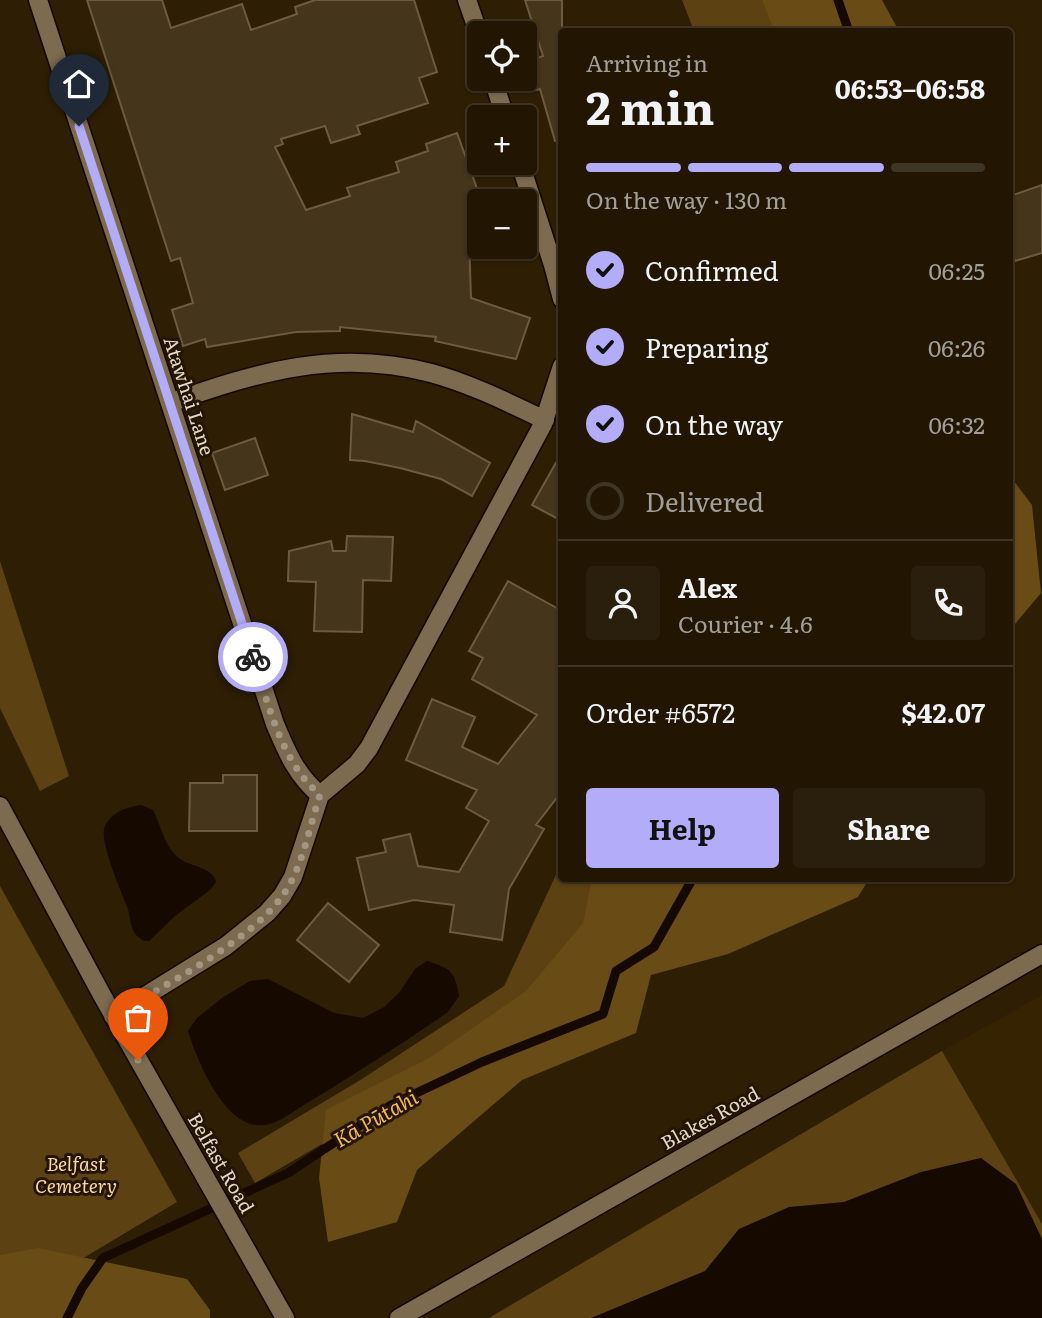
<!DOCTYPE html>
<html lang="en">
<head>
<meta charset="utf-8">
<style>
	:root { --surface:#221603; --page:#2a1f0d; --text:#f1f3f6; --muted:#a29f9a; --line:#3f3525; --accent:#b3acf9 }
	body { margin:0; font-family:Literata,serif; background:var(--page); color:var(--text); height:100vh; display:flex; flex-direction:column; font-size:26px; white-space:nowrap }
	* { box-sizing:border-box; margin:0 }
	p { font-size:23px; color:var(--muted) }
	.icon { flex:none; width:38px; height:38px; fill:none; stroke:currentColor; stroke-width:2; stroke-linecap:round; stroke-linejoin:round }
	.map { position:relative; flex:1; overflow:hidden }
	.sheet { position:absolute; left:558px; top:28px; width:455px; height:854px; display:flex; flex-direction:column; background:var(--surface); border-radius:7px; box-shadow:0 2px 5px #0004,0 0 0 2px var(--line) }
	.sheet>* { flex:none }
	.buttons { position:absolute; left:467px; top:21px; display:grid; gap:14px }
	.buttons a { display:grid; place-items:center; width:70px; height:70px; border-radius:7px; background:var(--surface); box-shadow:0 2px 5px #0004,0 0 0 2px var(--line); font-size:35px }
	.pin { position:absolute; display:grid; place-items:center; width:60px; height:60px; color:#fff; margin:-72px -30px; border-radius:50% 50% 50% 0; rotate:-45deg; box-shadow:0 0 7px #0007 }
	.pin .icon { rotate:45deg }
	.courier { position:absolute; display:grid; place-items:center; width:70px; height:70px; margin:-35px; border:5px solid #b3acf9; border-radius:50%; background:#fff; color:#222; box-shadow:0 2px 9px #0007 }
	.headline em { font-style:normal; font-weight:700 }
	.headline div { display:flex; flex-direction:column-reverse }
	.headline { display:flex; align-items:center; justify-content:space-between; height:119px; padding:0 28px }
	h1 { font-size:46px; font-weight:700; line-height:52px }
	.bar { display:grid; grid-template-columns:repeat(4,1fr); gap:10px 7px; align-content:center; height:84px; padding:0 28px }
	.bar i { height:9px; border-radius:5px; background:var(--line) }
	.bar .selected { background:var(--accent) }
	.bar p { grid-column:span 4 }
	.line { display:flex; align-items:center; gap:18px; padding:0 28px; border-top:2px solid var(--line) }
	.line div { flex:1 }
	.round { display:grid; place-items:center; flex:none; width:74px; height:74px; border-radius:7px; background:var(--page) }
	ol { padding:0 28px; list-style:none }
	li { display:flex; align-items:center; gap:21px; height:77px }
	li p { margin-inline-start:auto }
	li .icon { padding:7px; border-radius:50%; background:var(--accent); color:#111; stroke-width:4 }
	li:last-child { color:var(--muted) }
	li i { width:38px; height:38px; border:4px solid var(--line); border-radius:50% }
	.action { display:flex; gap:14px; margin-top:auto; padding:14px 28px }
	.action a { flex:1; height:80px; border-radius:7px; background:var(--accent); color:#111; font-size:28px; font-weight:700; line-height:80px; text-align:center }
	.action a+a { background:var(--page); color:var(--text) }
	.map>svg:first-child { display:block }
	.built { fill:#362301 }
	.green { fill:#5c4112 }
	.forest { fill:#694b16 }
	.water { fill:#150900 }
	.lines { fill:none; stroke-linecap:round; stroke-linejoin:round }
	.stream { stroke:#150900; stroke-width:9 }
	.building { fill:#45351b; stroke:#6c5b40; stroke-width:2 }
	.minor-casing { stroke:#150800; stroke-width:21 }
	.minor { stroke:#7d6b50; stroke-width:18 }
	.done { stroke:#a39784; stroke-width:7; stroke-dasharray:0 12.6 }
	.route { stroke:#b3acf9; stroke-width:9 }
	.labels { text-anchor:middle; stroke-width:6; stroke-linejoin:round; paint-order:stroke }
	.street-label { font-size:19px; fill:#e2d8c9; stroke:#241500 }
	.park-label { font-size:19px; font-style:italic; fill:#f9d7a3; stroke:#241500 }
	.water-label { font-size:21px; font-style:italic; fill:#f0b85a; stroke:#241500 }
</style>
</head>
<body>
<div class="map">
<svg width="1042" height="1318" viewBox="0 0 1042 1318">
	<rect width="100%" height="100%" fill="#2d1e04"/>
	<path class="built" d="M1042,995V1224L942,1051Z"/>
	<path class="green" d="M682,0H791L805,31H694Z
		M0,561L69,776L40,791L0,708Z
		M562,862V878L670,879L468,1059L255,1183L238,1153L362,1079L504,986Z
		M0,886L177,1202L55,1275L14,1318H0Z
		M942,1051L1042,1224V1318H489Z"/>
	<path class="forest" d="M762,0H882L899,31H774Z
		M1010,476L1032,505L1041,593L1010,630Z
		M592,879H869L858,897L728,954L651,975L636,1033L522,1080L417,1170L397,1222L328,1242L319,1178L326,1110L431,1057L526,991L583,923Z
		M38,1248L187,1279L210,1310V1318H0V1255Z"/>
	<path class="water" d="M141,805L153,810C162,828 164,846 180,859C191,867 213,867 216,882L210,890L175,916L149,941H144C139,938 135,935 133,930C130,923 130,916 128,909C122,893 98,840 105,826C112,812 127,807 141,805Z
		M427,961C450,968 455,971 459,996L448,1012C402,1044 355,1074 307,1103C295,1110 278,1124 264,1125C225,1130 197,1060 188,1031L197,1018L222,998L250,981L268,979L334,1013L363,1018L384,1007L399,993L415,969Z
		M981,1158L1016,1184L1042,1239V1318H591L705,1271L739,1229L789,1207L844,1202L921,1172Z"/>
	<g class="lines">
		<path class="stream" d="M838,0L849,32
			M67,1318L82,1288L103,1258L288,1173L391,1105L482,1062L603,1014L616,971L654,947L693,878"/>
	</g>
	<path class="building" d="M87,0H162L171,28L242,4L251,30L297,14L295,7L315,0H414L437,72L419,78L428,103L357,126L360,134L331,143L325,126L281,139L283,144L275,147L306,210L350,196L347,188L399,172L396,162L428,151L426,144L457,133L480,197V240H469L471,298L530,318L516,359L435,341L436,337L340,327V331L296,332L207,347L205,339L183,346L172,310L193,303L180,258L171,261Z
		M525,0H562V140L555,141L540,89L536,90L527,61L543,56Z
		M1042,185V253L1015,261L1010,244V196Z
		M352,414L413,432L416,421L490,463L472,496L441,479L400,468L365,461L350,460Z
		M255,438L268,475L225,490L212,453Z
		M562,452V521L532,505Z
		M347,536L393,537L391,581L363,580L362,632L314,631L316,582L288,581L289,551L331,541L333,551H346Z
		M508,581L562,611V791L536,825L544,829L509,889L502,940L450,932L454,905L414,900L369,910L357,858L386,852L383,840L410,834L418,866L459,872L489,821L466,808L477,790L406,760L432,699L475,717L462,747L498,764L537,715L472,679L483,658L469,651Z
		M223,775H257V831H189L190,783H223Z
		M328,903L379,945L349,982L297,940Z"/>
	<g class="lines">
		<defs>
			<path id="minor" d="M38,0L275,724C287,752 296,775 320,795
				M467,0L480,37
				M493,79L505,117
				M520,163L553,265L562,299
				M170,403C257,372 337,348 431,373C471,384 507,402 545,420
				M0,806L103,997L285,1318
				M113,1016L226,946L267,913L282,896L293,877L320,795L357,764L369,748L543,424L562,366
				M399,1318L1042,954"/>
		</defs>
		<use href="#minor" class="minor-casing"/>
		<use href="#minor" class="minor"/>
	</g>
	<g class="lines">
		<path class="done" d="M138,1060L113,1016C162,986 250,942 283,895C303,867 309,827 320,795C280,760 269,705 253,657"/>
		<path class="route" d="M79,126L253,657"/>
	</g>
	<g class="labels">
		<g class="street-label">
			<text transform="translate(189 396) rotate(72)" y="7">Atawhai Lane</text>
			<text transform="translate(710 1118) rotate(-29)" y="7">Blakes Road</text>
			<text transform="translate(221 1163) rotate(60)" y="7">Belfast Road</text>
		</g>
		<g class="park-label">
			<text x="76" y="1171">Belfast<tspan x="76" dy="22">Cemetery</tspan></text>
		</g>
		<g class="water-label">
			<text transform="translate(376 1119) rotate(-30)" y="7">Kā Pūtahi</text>
		</g>
	</g>
</svg>
<div class="buttons">
<a><svg class="icon" aria-label="locate" viewBox="0 0 24 24"><circle cx="12" cy="12" r="6"/><path d="M12 2v4M12 18v4M2 12h4M18 12h4"/></svg></a>
<a>+</a>
<a>−</a>
</div>
<div class="pin" style="left:138px;top:1060px;background:#ea580c"><svg class="icon" aria-label="bag" viewBox="0 0 24 24"><path d="M5 8h14l-1 12H6zM9 8a3 3 0 0 1 6 0"/></svg></div>
<div class="pin" style="left:79px;top:126px;background:#1f2937"><svg class="icon" aria-label="home" viewBox="0 0 24 24"><path d="M3 11l9-7 9 7M6 9v11h12V9"/></svg></div>
<div class="courier" style="left:253px;top:657px"><svg class="icon" aria-label="bike" viewBox="0 0 24 24"><circle cx="6" cy="16" r="4"/><circle cx="18" cy="16" r="4"/><path d="M6 16l4-8h5l3 8M10 8l3 8H6M13 5h3"/></svg></div>
<section class="sheet">
<div class="headline"><div><h1>2 min</h1><p>Arriving in</p></div><em>06:53–06:58</em></div>
<div class="bar"><i class="selected"></i><i class="selected"></i><i class="selected"></i><i></i><p>On the way · 130 m</p></div>
<ol>
<li><svg class="icon" aria-label="check" viewBox="0 0 24 24"><path d="M5 12l5 5 9-10"/></svg>Confirmed<p>06:25</p></li>
<li><svg class="icon" aria-label="check" viewBox="0 0 24 24"><path d="M5 12l5 5 9-10"/></svg>Preparing<p>06:26</p></li>
<li><svg class="icon" aria-label="check" viewBox="0 0 24 24"><path d="M5 12l5 5 9-10"/></svg>On the way<p>06:32</p></li>
<li><i></i>Delivered</li>
</ol>
<div class="line" style="height:126px"><a class="round"><svg class="icon" aria-label="person" viewBox="0 0 24 24"><circle cx="12" cy="8" r="4"/><path d="M4 21q1-7 8-7t8 7"/></svg></a><div><b>Alex</b><p>Courier · 4.6</p></div><a class="round"><svg class="icon" aria-label="phone" viewBox="0 0 24 24"><path d="M5 4h4l2 5-3 2q2 4 5 5l2-3 5 2v4C11 20 4 13 5 4z"/></svg></a></div>
<div class="line" style="height:91px"><div>Order #6572</div><b>$42.07</b></div>
<div class="action"><a>Help</a><a>Share</a></div>
</section>
</div>
</body>
</html>
